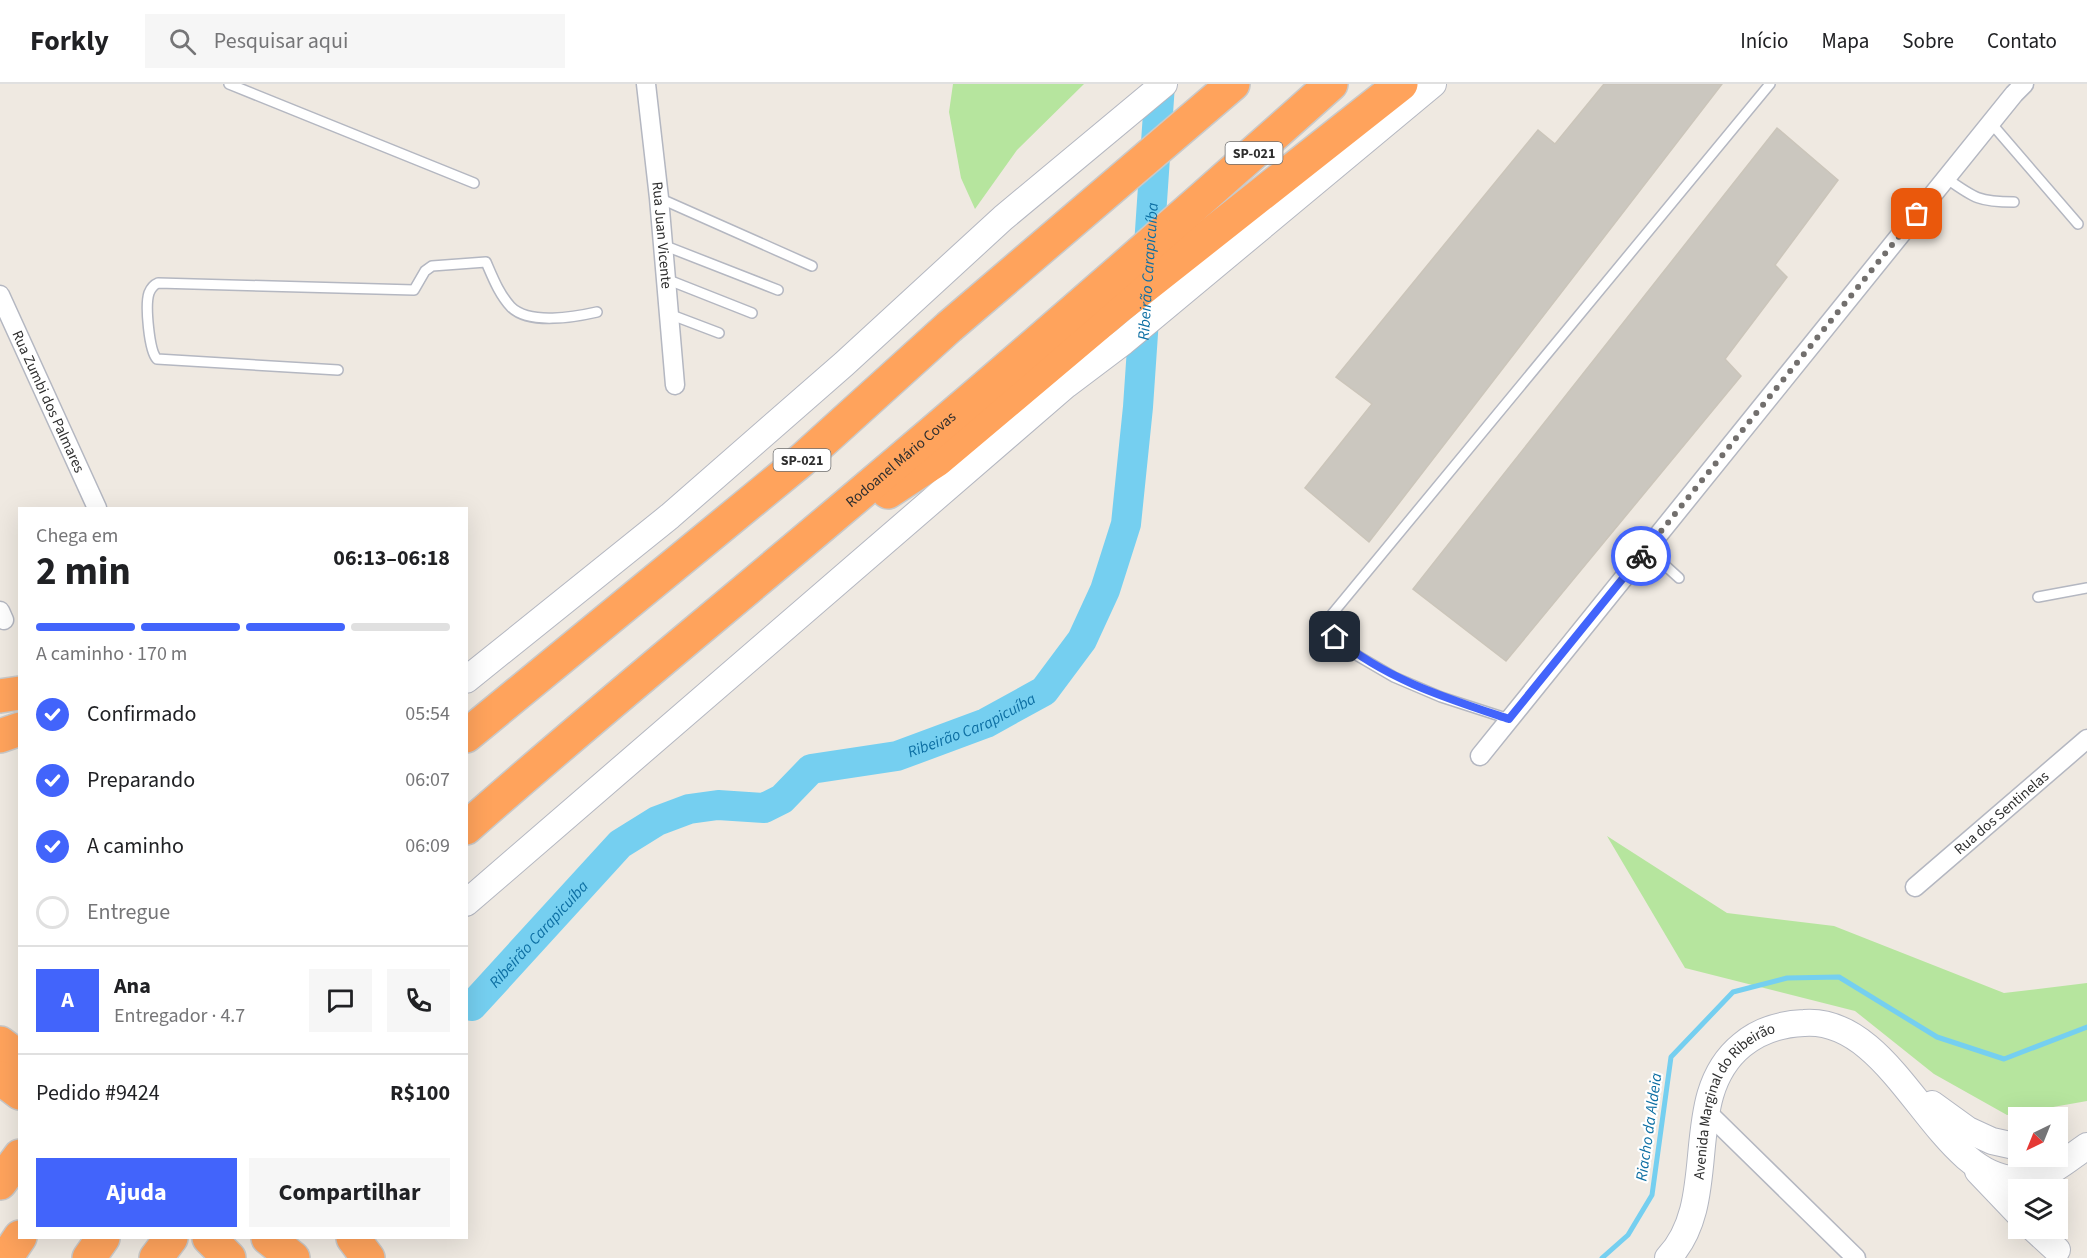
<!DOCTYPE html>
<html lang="pt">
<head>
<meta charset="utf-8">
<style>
	:root { --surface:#fff; --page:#f6f6f6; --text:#202124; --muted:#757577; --line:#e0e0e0; --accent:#4264fb }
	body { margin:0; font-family:"Source Sans 3",sans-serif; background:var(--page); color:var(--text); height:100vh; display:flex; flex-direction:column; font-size:22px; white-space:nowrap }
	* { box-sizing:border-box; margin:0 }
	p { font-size:20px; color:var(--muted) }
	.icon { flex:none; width:33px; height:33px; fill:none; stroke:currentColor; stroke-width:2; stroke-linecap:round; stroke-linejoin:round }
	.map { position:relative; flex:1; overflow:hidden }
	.sheet { position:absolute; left:18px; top:423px; width:450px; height:732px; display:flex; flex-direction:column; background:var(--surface); border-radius:0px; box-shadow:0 6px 24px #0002 }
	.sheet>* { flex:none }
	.needle { width:39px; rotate:223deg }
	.buttons { position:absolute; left:2008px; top:1023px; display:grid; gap:12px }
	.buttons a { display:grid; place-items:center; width:60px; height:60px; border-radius:0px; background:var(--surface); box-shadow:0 6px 24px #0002; font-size:30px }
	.pin { position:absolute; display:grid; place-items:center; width:51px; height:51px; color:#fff; margin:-26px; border-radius:12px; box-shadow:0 3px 9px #0006 }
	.courier { position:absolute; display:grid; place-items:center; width:60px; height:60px; margin:-30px; border:4px solid #4264fb; border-radius:50%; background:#fff; color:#222; box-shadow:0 2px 8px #0007 }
	.head em { font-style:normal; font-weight:700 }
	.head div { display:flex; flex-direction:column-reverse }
	.head { display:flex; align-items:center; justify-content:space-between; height:102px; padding:0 18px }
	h1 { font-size:39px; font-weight:700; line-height:45px }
	.bar { display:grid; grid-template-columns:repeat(4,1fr); gap:9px 6px; align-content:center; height:72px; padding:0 18px }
	.bar i { height:8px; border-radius:4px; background:var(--line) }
	.bar .on { background:var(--accent) }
	.bar p { grid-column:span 4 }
	.line { display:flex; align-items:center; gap:15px; padding:0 18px; border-top:2px solid var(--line) }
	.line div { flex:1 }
	.round { display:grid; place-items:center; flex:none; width:63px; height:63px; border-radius:0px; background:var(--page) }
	ol { padding:0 18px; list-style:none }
	li { display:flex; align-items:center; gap:18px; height:66px }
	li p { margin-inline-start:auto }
	li .icon { padding:6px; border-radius:50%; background:var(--accent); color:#fff; stroke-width:4 }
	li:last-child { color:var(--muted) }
	li i { width:33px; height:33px; border:3px solid var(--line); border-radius:50% }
	.button { display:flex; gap:12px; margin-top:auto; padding:12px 18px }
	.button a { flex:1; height:69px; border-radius:0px; background:var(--accent); color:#fff; font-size:24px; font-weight:700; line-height:69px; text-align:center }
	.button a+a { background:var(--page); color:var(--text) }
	header { display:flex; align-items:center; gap:36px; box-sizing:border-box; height:84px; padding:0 30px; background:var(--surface); border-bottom:2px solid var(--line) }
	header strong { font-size:28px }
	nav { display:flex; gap:33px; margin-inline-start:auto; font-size:21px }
	.search { width:420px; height:54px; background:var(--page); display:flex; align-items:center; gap:15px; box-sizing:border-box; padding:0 21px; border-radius:0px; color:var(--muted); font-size:22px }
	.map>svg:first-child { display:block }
	.green { fill:#b6e59e }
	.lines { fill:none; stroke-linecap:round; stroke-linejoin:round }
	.stream { stroke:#75cff0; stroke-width:5 }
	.river { stroke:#75cff0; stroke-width:30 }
	.building { fill:#cbc7bf; stroke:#cbc5ba; stroke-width:1.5 }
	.lane-casing { stroke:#b4b7c1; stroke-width:12 }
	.street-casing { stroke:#b4b7c1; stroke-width:21 }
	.secondary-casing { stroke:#b4b7c1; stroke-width:28 }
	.highway-casing { stroke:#c9c9c9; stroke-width:36 }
	.lane { stroke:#fff; stroke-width:9 }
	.street { stroke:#fff; stroke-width:18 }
	.secondary { stroke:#fff; stroke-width:26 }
	.highway { stroke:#ffa35c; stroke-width:33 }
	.done { stroke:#726f6d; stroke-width:6; stroke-dasharray:0 10.8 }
	.route { stroke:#4264fb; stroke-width:8 }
	.labels { text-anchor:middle; stroke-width:4.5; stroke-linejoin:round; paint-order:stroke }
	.shield { fill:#fff; stroke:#6d6d6d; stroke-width:1.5 }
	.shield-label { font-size:14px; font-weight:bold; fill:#2e2e2e }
	.street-label { font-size:15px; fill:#2e2e2e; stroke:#fff }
	.water-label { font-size:16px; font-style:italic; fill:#0d6fa3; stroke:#fff }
</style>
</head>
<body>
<header>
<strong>Forkly</strong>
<div class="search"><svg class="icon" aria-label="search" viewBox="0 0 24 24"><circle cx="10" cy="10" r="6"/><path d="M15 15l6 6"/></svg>Pesquisar aqui</div>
<nav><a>Início</a><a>Mapa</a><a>Sobre</a><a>Contato</a></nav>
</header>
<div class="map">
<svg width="2087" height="1174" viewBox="0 0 2087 1174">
	<rect width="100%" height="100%" fill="#efe9e1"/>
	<path class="green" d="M953,0H1084L1017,66L975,125L961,94L949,28Z
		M1607,752L1727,829L1834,842L2004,909L2087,899V1017L2007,1031L1934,990L1855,927L1685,884Z"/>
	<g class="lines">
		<path class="stream" d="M1602,1174L1628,1151L1652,1111L1671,973L1733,908L1787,894L1839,893L1937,953L2004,975L2087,943"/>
		<path class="river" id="s1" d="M472,922L620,760L657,737L689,725L718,721L764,724L782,715L811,685L897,672L986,639L1044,607L1082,556L1105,506L1126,440L1138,323L1160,0"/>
	</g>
	<path class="building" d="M1604,0H1722L1369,458L1305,404L1372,320L1336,293L1538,46L1555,60Z
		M1777,44L1838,96L1775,181L1787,193L1725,275L1741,292L1506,577L1413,505Z"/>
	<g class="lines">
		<defs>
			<path id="lane" d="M229,0L474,99
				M1991,39L2078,140
				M1946,94C1974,114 1979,118 2014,118
				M659,114L812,182
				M663,161L778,206
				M666,195L752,229
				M669,230L719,249
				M338,286L157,275C149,267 145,221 149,209C151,204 153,201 158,199L414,206L425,187L432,182L486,178C493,194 499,210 511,223C529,241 575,233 597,228
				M1647,465L1679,494
				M2038,513L2087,504
				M1509,635L1441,613L1394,593L1358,572L1335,553L1328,535L1770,0"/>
			<g id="street">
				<path id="s2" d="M646,0L659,114L675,301"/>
				<path id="s3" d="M0,211L97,424"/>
				<path d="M0,527L4,536"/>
				<path d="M1480,672L2014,10L2024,0"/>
				<path id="s4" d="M1915,803L2087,655"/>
				<path d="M1706,1027L1856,1174"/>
				<path d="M2023,1072L2035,1094L2037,1104"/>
			</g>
			<g id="secondary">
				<path d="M466,596L670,432L844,280L1003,134L1164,0"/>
				<path d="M466,819L1066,301L1123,258L1433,0"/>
				<path d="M1932,1020L1968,1046L1992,1057L2019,1063"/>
				<path d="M1978,1087L2019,1130"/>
				<path d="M2033,1144L2057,1166"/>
				<path id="s5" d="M1668,1174C1723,1116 1678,1013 1742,961C1760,946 1780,940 1804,939C1897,932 1938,1099 2019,1095C2025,1095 2032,1096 2037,1094C2055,1087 2071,1073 2087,1062"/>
			</g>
			<g id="highway">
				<path d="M888,408L937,376L1121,221L1401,0"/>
				<path d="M0,612L20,609"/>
				<path d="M0,652L20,645"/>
				<path d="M466,652L802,376L949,243L1233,0"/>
				<path id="s6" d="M466,744C589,635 717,531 842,425C1007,286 1170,144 1331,0"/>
				<path d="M0,959L20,974"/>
				<path d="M0,994L20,1009"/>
				<path d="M0,1099L20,1072"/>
				<path d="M209,1154L229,1174"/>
				<path d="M268,1154L293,1174"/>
				<path d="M353,1154L368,1174"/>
				<path d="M6,1174L20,1153"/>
				<path d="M89,1174L103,1154"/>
				<path d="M156,1174L171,1154"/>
			</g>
		</defs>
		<use href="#lane" class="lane-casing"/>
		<use href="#street" class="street-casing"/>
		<use href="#secondary" class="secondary-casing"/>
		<use href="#highway" class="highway-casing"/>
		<use href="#lane" class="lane"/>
		<use href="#street" class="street"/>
		<use href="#secondary" class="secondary"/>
		<use href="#highway" class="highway"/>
	</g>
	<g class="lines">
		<path class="done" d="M1641,472L1917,130"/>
		<path class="route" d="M1335,553C1387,596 1446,614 1509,635L1641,472"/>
	</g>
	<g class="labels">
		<g class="shield">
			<rect x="1225.5" y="58" width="57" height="22" rx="4.5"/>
			<rect x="773.5" y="365" width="57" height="22" rx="4.5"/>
		</g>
		<g class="shield-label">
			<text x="1254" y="74">SP-021</text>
			<text x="802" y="381">SP-021</text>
		</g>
		<g class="street-label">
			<text dy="5" stroke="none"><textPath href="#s2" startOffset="152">Rua Juan Vicente</textPath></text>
			<text dy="5" stroke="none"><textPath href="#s3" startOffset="117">Rua Zumbi dos Palmares</textPath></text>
			<text dy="5" stroke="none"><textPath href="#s6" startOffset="570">Rodoanel Mário Covas</textPath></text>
			<text dy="5" stroke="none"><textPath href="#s4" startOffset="114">Rua dos Sentinelas</textPath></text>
			<text dy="5" stroke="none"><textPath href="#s5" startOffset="177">Avenida Marginal do Ribeirão</textPath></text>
		</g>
		<g class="water-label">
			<text dy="6" stroke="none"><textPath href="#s1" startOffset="1124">Ribeirão Carapicuíba</textPath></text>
			<text dy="6" stroke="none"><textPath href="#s1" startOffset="602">Ribeirão Carapicuíba</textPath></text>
			<text dy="6" stroke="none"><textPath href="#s1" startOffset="98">Ribeirão Carapicuíba</textPath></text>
			<text transform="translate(1648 1043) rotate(-82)" y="6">Riacho da Aldeia</text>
		</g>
	</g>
</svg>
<div class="buttons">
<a><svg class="needle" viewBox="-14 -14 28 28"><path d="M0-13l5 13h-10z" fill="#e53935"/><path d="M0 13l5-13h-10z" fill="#757577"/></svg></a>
<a><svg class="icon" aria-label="layers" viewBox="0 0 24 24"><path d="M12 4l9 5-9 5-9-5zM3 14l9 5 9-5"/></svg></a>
</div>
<div class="pin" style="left:1917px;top:130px;background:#ea580c"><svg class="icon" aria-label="bag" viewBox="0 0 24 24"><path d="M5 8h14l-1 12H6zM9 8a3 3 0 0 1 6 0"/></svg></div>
<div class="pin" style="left:1335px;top:553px;background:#1f2937"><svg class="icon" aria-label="home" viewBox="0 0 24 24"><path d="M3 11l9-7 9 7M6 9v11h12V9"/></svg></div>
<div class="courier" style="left:1641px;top:472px"><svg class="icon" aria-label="bike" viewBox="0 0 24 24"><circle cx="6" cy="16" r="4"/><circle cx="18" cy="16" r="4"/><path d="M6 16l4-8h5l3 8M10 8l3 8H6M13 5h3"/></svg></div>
<section class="sheet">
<div class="head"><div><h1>2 min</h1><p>Chega em</p></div><em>06:13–06:18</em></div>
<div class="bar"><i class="on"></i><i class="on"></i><i class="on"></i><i></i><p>A caminho · 170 m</p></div>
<ol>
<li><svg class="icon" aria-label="check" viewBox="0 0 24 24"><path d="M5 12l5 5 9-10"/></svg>Confirmado<p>05:54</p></li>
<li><svg class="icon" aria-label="check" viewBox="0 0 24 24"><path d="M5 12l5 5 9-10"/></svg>Preparando<p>06:07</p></li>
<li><svg class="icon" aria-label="check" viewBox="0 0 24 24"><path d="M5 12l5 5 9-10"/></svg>A caminho<p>06:09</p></li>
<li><i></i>Entregue</li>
</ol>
<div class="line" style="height:108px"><b class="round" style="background:var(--accent);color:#fff">A</b><div><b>Ana</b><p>Entregador · 4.7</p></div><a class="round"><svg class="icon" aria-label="chat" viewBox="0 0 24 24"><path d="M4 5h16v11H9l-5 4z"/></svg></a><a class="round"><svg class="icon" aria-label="phone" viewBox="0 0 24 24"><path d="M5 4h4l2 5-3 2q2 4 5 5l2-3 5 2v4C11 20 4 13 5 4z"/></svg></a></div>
<div class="line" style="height:78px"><div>Pedido #9424</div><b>R$100</b></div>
<div class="button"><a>Ajuda</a><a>Compartilhar</a></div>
</section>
</div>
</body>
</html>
